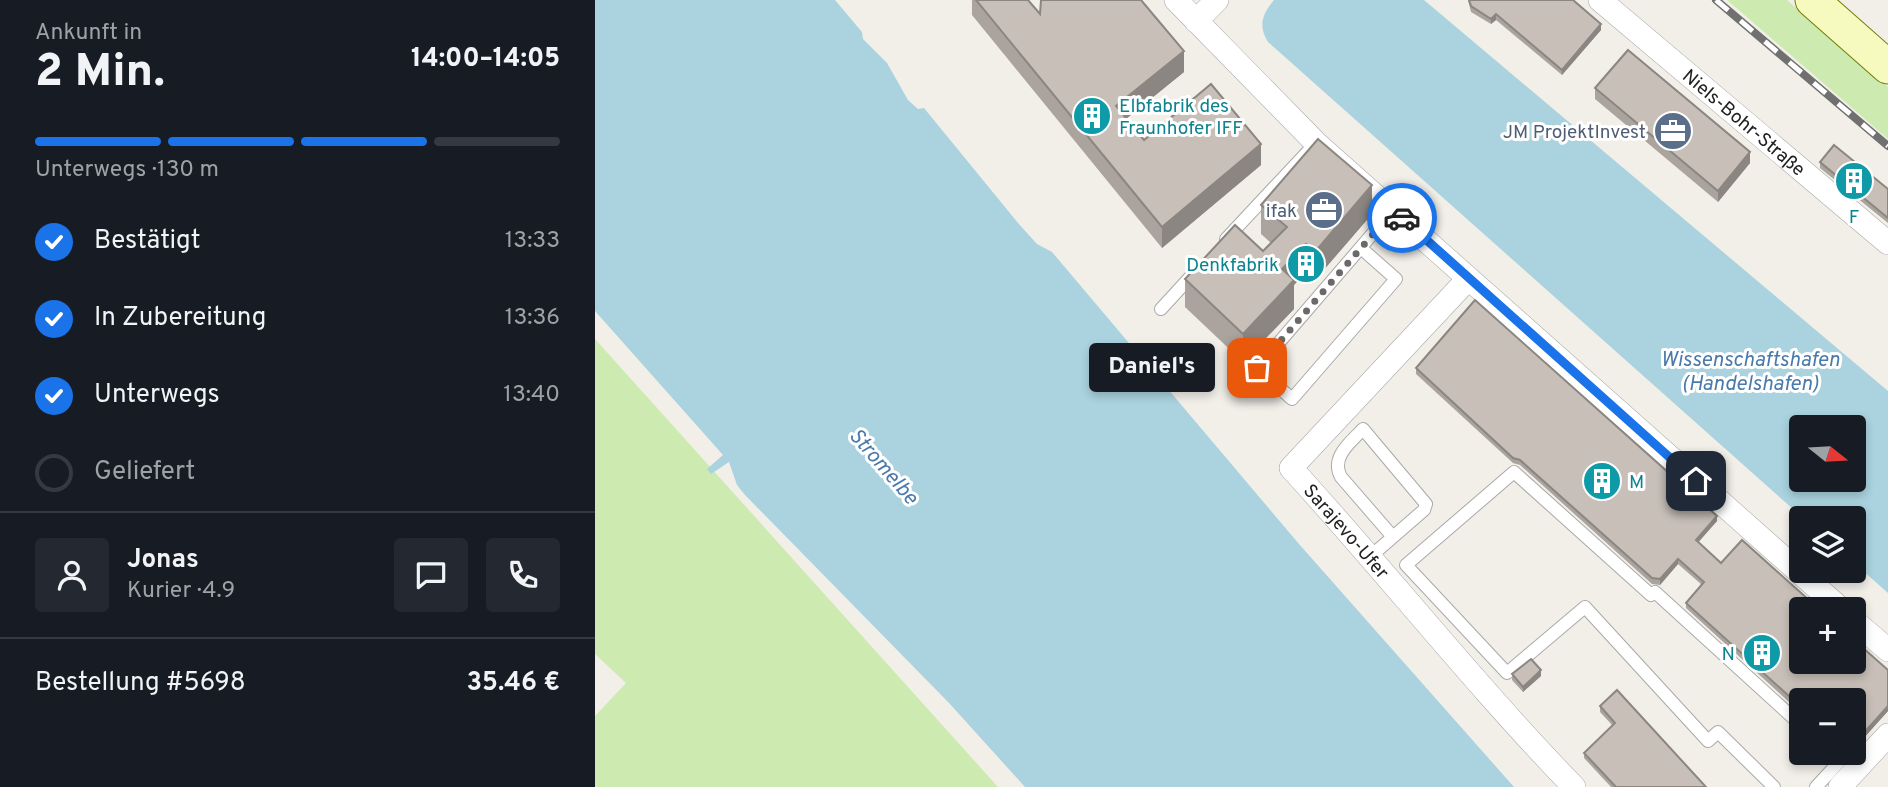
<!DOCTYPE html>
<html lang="de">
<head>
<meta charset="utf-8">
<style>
	:root { --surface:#171b24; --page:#242831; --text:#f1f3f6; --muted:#9ea1a6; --line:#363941; --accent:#1a73e8 }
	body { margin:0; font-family:Overpass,sans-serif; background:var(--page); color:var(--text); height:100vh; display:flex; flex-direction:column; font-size:26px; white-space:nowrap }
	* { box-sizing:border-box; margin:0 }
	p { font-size:23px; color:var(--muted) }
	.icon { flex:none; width:38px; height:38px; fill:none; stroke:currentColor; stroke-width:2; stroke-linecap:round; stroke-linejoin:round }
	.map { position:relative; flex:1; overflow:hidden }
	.details { display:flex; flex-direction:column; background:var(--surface); width:595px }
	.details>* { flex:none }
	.needle { width:46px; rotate:108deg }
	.tools { position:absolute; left:1194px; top:415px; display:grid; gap:14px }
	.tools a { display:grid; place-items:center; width:77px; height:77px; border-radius:7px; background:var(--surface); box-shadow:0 4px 10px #0003; font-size:35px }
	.pin { position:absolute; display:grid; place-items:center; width:60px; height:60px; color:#fff; margin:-30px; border-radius:14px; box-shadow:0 4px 10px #0006 }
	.courier { position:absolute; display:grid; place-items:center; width:70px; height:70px; margin:-35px; border:5px solid #1a73e8; border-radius:50%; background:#fff; color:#222; box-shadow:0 2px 9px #0007 }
	.bubble { position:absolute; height:49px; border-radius:7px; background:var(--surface); box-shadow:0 4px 10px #0003; font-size:23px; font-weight:800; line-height:49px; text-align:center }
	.overview em { font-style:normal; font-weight:800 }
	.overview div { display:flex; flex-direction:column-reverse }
	.overview { display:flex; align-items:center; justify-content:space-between; height:119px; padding:0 35px }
	h1 { font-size:46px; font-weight:800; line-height:52px }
	.bar { display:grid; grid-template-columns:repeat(4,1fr); gap:10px 7px; align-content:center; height:84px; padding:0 35px }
	.bar i { height:9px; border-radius:5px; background:var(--line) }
	.bar .on { background:var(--accent) }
	.bar p { grid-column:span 4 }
	.line { display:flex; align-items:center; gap:18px; padding:0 35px; border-top:2px solid var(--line) }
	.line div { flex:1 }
	.round { display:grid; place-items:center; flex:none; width:74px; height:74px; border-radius:7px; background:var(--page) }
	ol { padding:0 35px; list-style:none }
	li { display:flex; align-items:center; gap:21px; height:77px }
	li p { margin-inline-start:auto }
	li .icon { padding:7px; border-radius:50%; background:var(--accent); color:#fff; stroke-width:4 }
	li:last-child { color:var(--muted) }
	li i { width:38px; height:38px; border:4px solid var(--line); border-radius:50% }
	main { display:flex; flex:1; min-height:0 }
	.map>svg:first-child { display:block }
	.grass { fill:#cdebb0 }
	.water { fill:#aad3df; fill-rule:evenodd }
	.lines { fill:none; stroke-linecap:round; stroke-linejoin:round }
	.lane-casing { stroke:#a9a9a9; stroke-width:14 }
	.street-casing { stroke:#a9a9a9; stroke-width:24 }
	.secondary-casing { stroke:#707d05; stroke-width:35 }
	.lane { stroke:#fff; stroke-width:12 }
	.street { stroke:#fff; stroke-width:23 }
	.secondary { stroke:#f7fabf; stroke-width:33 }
	.rail-casing { stroke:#707070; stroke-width:8 }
	.rail { stroke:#fff; stroke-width:5; stroke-dasharray:16; stroke-linecap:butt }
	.wall { fill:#aba49e }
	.shaded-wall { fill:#8b8681 }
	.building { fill:#c7bfb8; stroke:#8b8681; stroke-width:2 }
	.done { stroke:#6b6a68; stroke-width:7; stroke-dasharray:0 12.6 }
	.route { stroke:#1a73e8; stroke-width:9 }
	.labels { text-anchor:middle; stroke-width:6; stroke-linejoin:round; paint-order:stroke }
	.culture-label { font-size:19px; fill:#0d838f; stroke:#fff; text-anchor:start }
	.street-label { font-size:19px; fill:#222; stroke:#fff }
	.service-label { font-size:19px; fill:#4e5e75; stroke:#fff; text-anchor:end }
	.water-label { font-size:21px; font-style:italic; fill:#4a7aab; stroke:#fff }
</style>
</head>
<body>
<main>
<section class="details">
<div class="overview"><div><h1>2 Min.</h1><p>Ankunft in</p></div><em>14:00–14:05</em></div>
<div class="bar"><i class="on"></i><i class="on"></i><i class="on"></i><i></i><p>Unterwegs · 130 m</p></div>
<ol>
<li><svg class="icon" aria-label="check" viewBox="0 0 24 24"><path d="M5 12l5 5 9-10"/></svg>Bestätigt<p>13:33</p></li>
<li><svg class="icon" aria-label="check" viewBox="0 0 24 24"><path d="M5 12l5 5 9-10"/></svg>In Zubereitung<p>13:36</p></li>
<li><svg class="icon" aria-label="check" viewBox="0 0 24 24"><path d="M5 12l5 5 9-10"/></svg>Unterwegs<p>13:40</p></li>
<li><i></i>Geliefert</li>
</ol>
<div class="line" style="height:126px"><a class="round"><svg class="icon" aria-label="person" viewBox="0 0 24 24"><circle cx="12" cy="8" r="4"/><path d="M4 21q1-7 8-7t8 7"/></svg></a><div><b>Jonas</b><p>Kurier · 4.9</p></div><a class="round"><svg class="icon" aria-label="chat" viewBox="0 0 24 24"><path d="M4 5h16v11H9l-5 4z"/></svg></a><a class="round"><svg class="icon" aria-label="phone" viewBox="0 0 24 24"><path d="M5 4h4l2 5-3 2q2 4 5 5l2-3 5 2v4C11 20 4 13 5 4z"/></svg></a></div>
<div class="line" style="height:91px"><div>Bestellung #5698</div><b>35.46 €</b></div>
</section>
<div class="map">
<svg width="1293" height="787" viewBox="0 0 1293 787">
	<rect width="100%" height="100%" fill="#f2efe9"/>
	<path class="grass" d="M1132,0H1192L1293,87V139Z
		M0,339L403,787H0V716L31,683L0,654Z"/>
	<path class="water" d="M0,0H240L267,32L268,39L292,63L313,100L323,109L329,108L423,223L442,244L457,252L704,544L919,787H430L354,703L150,495L142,485L134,462L116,474L112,469L128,455L0,311Z
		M679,0H829L1293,391V593L1258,562V518H1208L673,42C663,26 667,14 679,0ZM1206,427H1258V480H1206Z"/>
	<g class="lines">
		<defs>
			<path id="lane" d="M631,239L719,145
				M766,248L801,279L697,399L662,368L798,210
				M566,309L599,273
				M776,556L829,510L831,504L768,429C756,442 735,457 746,477L798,537
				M1179,787L1123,732L1113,741L990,607L912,673L811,565L919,472L1056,595L1060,592L1206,725
				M1221,787L1245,761L1236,752"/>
			<g id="street">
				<path d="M581,0L721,143L1246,609"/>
				<path id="s1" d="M1005,0L1293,243"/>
				<path d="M601,21L622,0"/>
				<path id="s2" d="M873,279L696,468C792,573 880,685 979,787"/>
				<path d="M1258,620L1293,650"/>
				<path d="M1245,787L1293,735"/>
			</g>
			<path id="secondary" d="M1217,0L1293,67"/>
		</defs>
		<use href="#lane" class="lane-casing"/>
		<use href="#street" class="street-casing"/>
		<use href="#secondary" class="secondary-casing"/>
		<use href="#lane" class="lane"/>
		<use href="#street" class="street"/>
		<use href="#secondary" class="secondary"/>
		<defs>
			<path id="rail" d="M1121,0L1293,146"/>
		</defs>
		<use href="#rail" class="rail-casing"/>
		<use href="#rail" class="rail"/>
	</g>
	<path class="wall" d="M377,0H433L445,14L589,72L531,119L549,140L666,165L567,248L377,15Z
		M873,0H978L1006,30L967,75L901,20L896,24L876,12Z
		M1000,88L1155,163L1123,202L1000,99Z
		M1225,162L1293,189V223L1225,168Z
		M666,205L777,214L720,280L711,272L699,285V309L648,362L590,307V279L668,251L676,243L666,234Z
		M821,368L1122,521L1103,542L1126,563L1293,670V711L1258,750L1206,700V713L1091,608V603L1107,585L1083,564L1065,585L1057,584L925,465L918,463L821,374Z
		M917,674L946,676L928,692L917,680Z
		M1005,706L1111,787H1016L989,758V753L1018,726L1005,712Z"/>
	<path class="shaded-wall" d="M901,14V20L896,24V19Z
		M1006,24V30L967,75V70Z
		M589,51V72L521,127V106Z
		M666,144V165L567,248V227Z
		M1155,152V163L1123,202V191Z
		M777,185V214L720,280V252Z
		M711,244V272L699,285V309L648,362V334L687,269Z
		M1122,516V521L1101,545V540Z
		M1083,559V564L1065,585V579Z
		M946,670V676L928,692V687Z
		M1293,706V711L1258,750V745Z"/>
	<path class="building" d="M381,0H433L445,14L446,0H546L589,51L521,106L549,140L616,84L666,144L567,227Z
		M874,0H978L1006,24L967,70L901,14L896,19L876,6Z
		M1033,50L1155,152L1123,191L1000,88Z
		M723,139L777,185L720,252L711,244L687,269L699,280L648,334L590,279L640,225L668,251L692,227L666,205Z
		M1239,145L1293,189V218L1225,162Z
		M880,300L1122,516L1101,540L1126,563L1147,540L1224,609H1206V662H1258V639L1293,670V706L1258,745V700H1206V707L1091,603L1109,582L1083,559L1065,579L1057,578L925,460L918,458L821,368Z
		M936,659L946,670L928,687L917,674Z
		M1022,690L1111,787H1021L989,753L1020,723L1005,706Z"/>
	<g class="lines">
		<path class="done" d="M662,368L799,210L807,218"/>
		<path class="route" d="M807,218L1101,481"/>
	</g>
	<defs>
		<symbol id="building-disc" viewBox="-11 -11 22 22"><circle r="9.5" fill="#0f9aa8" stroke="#fff"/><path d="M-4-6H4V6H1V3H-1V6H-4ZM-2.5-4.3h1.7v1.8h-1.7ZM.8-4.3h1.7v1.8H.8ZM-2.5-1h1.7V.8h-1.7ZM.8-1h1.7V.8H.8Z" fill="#fff"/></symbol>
		<symbol id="office-disc" viewBox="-11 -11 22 22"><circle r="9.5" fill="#5c6f8a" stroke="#fff"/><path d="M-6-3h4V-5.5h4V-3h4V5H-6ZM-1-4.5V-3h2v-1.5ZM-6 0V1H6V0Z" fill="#fff"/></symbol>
	</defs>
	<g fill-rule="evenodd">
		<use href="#building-disc" x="475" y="94" width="44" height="44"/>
		<use href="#office-disc" x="1056" y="109" width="44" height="44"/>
		<use href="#building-disc" x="1237" y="159" width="44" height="44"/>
		<use href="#office-disc" x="707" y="188" width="44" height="44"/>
		<use href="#building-disc" x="689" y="242" width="44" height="44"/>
		<use href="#building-disc" x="985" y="459" width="44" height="44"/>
		<use href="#building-disc" x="1145" y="631" width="44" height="44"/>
	</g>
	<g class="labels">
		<g class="culture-label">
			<text x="524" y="112">Elbfabrik des<tspan x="524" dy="22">Fraunhofer IFF</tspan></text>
			<text x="1259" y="223" text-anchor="middle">F</text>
			<text x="684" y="271" text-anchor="end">Denkfabrik</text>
			<text x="1034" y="488">M</text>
			<text x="1140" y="660" text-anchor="end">N</text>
		</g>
		<g class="street-label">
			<text dy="7" stroke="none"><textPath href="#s1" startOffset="189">Niels-Bohr-Straße</textPath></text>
			<text dy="7" stroke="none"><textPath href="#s2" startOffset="343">Sarajevo-Ufer</textPath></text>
		</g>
		<g class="service-label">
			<text x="1051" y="138">JM ProjektInvest</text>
			<text x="702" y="217">ifak</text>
		</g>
		<g class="water-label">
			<text x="1155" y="366">Wissenschaftshafen<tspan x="1155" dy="24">(Handelshafen)</tspan></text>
			<text transform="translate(289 466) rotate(49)" y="7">Stromelbe</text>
		</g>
	</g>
</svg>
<div class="tools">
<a><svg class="needle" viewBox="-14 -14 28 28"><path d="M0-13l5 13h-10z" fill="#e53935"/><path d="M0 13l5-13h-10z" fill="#9ea1a6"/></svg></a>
<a><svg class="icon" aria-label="layers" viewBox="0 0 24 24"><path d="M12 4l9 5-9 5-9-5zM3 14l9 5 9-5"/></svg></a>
<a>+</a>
<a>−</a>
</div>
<div class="pin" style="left:662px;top:368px;background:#ea580c"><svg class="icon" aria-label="bag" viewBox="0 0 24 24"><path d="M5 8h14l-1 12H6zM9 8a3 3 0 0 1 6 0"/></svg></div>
<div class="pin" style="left:1101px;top:481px;background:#1f2937"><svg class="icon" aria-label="home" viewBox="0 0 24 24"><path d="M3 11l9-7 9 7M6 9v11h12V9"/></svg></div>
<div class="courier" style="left:807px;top:218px"><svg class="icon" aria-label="car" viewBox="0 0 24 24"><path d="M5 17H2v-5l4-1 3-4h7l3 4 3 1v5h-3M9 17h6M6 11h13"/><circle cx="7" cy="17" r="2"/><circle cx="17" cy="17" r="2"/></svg></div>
<div class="bubble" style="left:494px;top:343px;width:126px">Daniel's</div>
</div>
</main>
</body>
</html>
